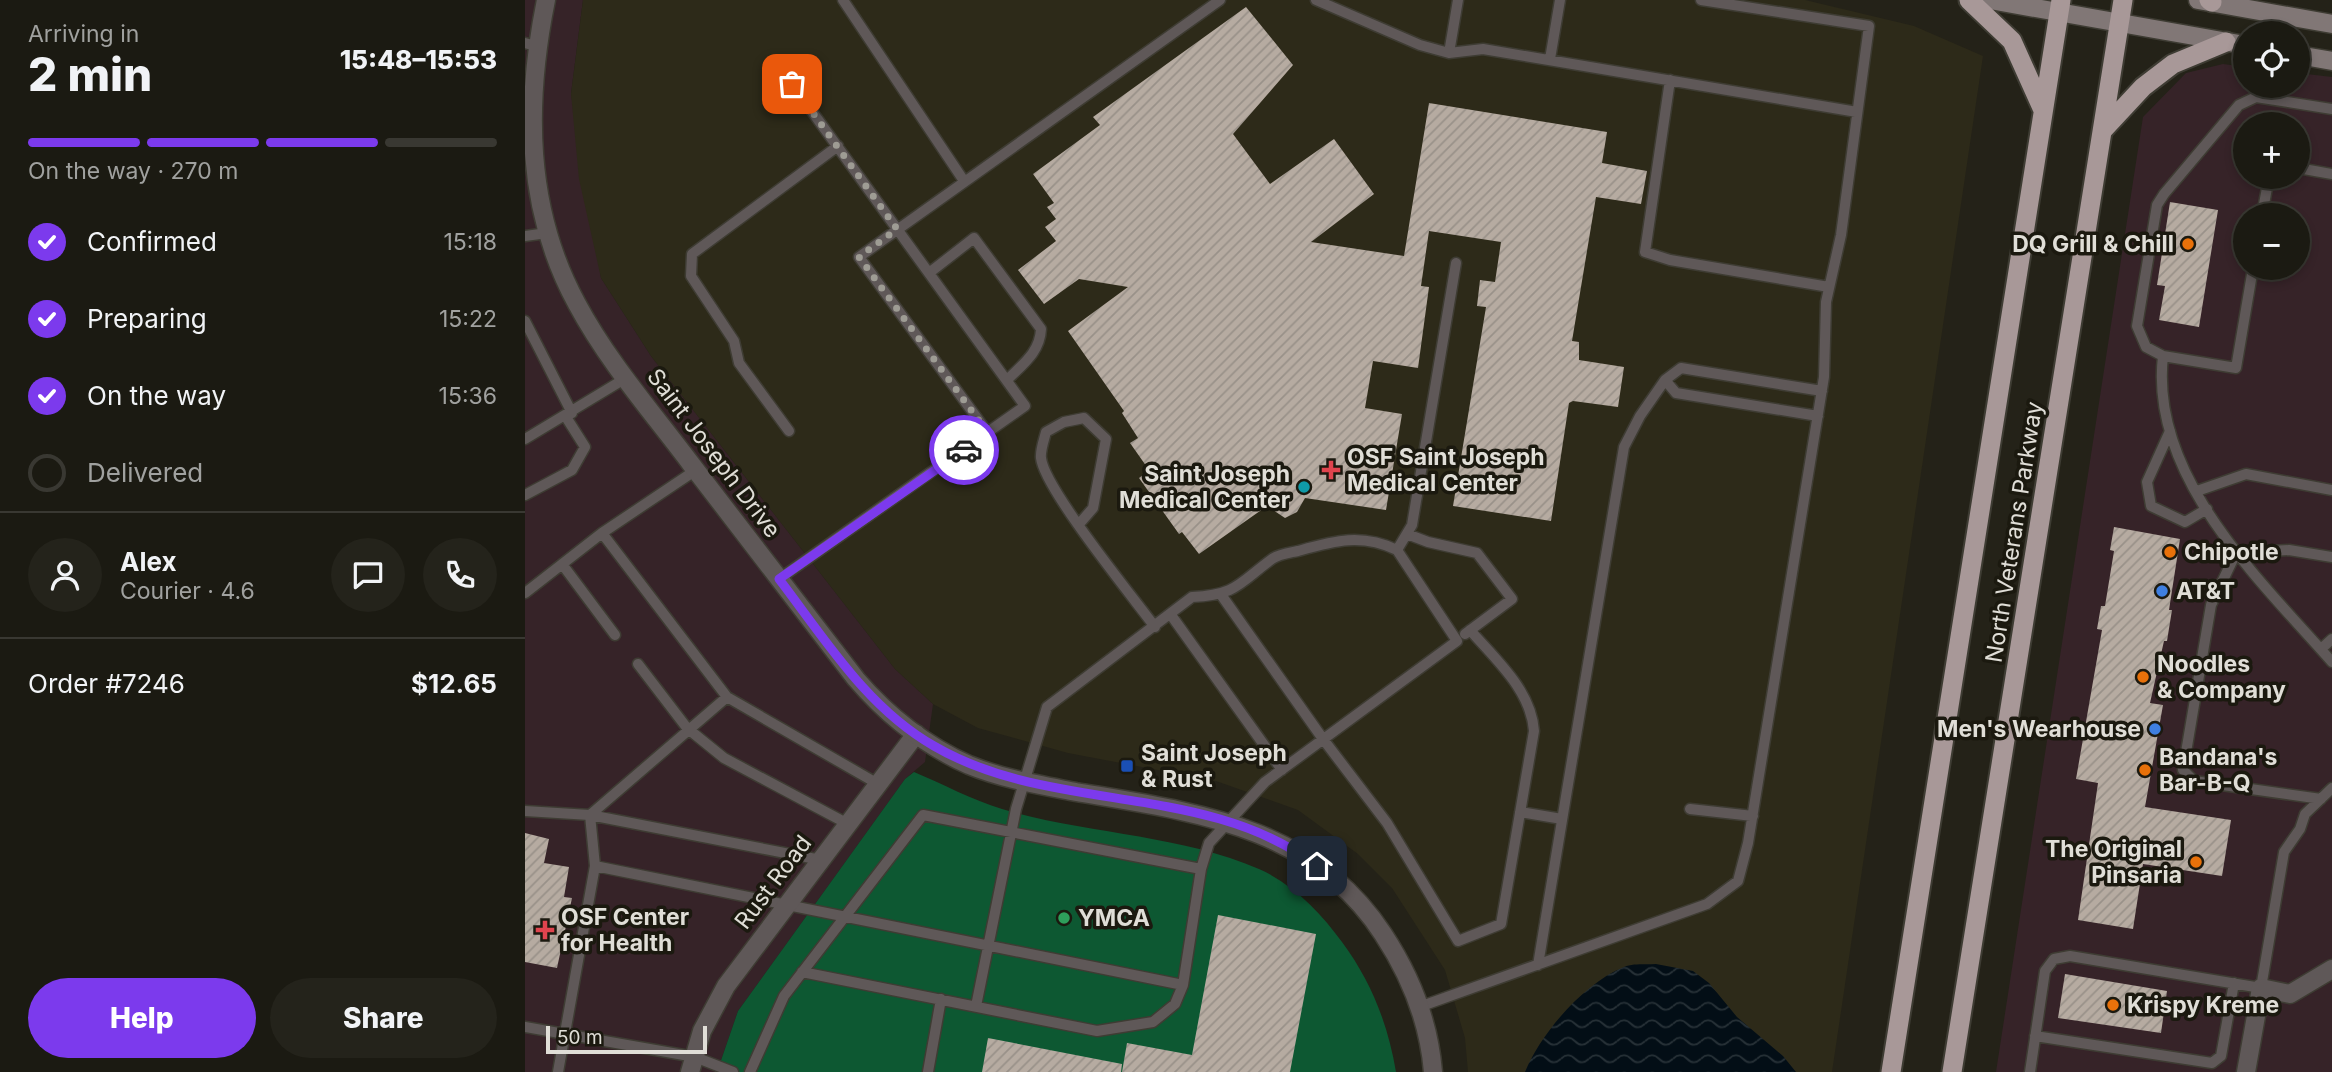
<!DOCTYPE html>
<html lang="en">
<head>
<meta charset="utf-8">
<style>
	:root { --surface:#1b1a12; --page:#24231b; --text:#f1f3f6; --muted:#a0a19f; --line:#393832; --accent:#7c3aed }
	body { margin:0; font-family:Inter,sans-serif; background:var(--page); color:var(--text); height:100vh; display:flex; flex-direction:column; font-size:26px; white-space:nowrap }
	* { box-sizing:border-box; margin:0 }
	p { font-size:23px; color:var(--muted) }
	.icon { flex:none; width:38px; height:38px; fill:none; stroke:currentColor; stroke-width:2; stroke-linecap:round; stroke-linejoin:round }
	.map { position:relative; flex:1; overflow:hidden }
	.panel { display:flex; flex-direction:column; background:var(--surface); width:525px }
	.panel>* { flex:none }
	.buttons { position:absolute; left:1708px; top:21px; display:grid; gap:14px }
	.buttons a { display:grid; place-items:center; width:77px; height:77px; border-radius:50%; background:var(--surface); box-shadow:0 4px 10px #0003,0 0 0 2px var(--line); font-size:35px }
	.scale { position:absolute; left:21px; bottom:18px; width:161px; box-sizing:border-box; padding-left:7px; border:4px solid #e0ded7; border-top:0; font-size:19px; line-height:24px; white-space:nowrap; color:#e0ded7; -webkit-text-stroke:5px #1b190f; paint-order:stroke }
	.pin { position:absolute; display:grid; place-items:center; width:60px; height:60px; color:#fff; margin:-30px; border-radius:14px; box-shadow:0 4px 10px #0006 }
	.courier { position:absolute; display:grid; place-items:center; width:70px; height:70px; margin:-35px; border:5px solid #7c3aed; border-radius:50%; background:#fff; color:#222; box-shadow:0 2px 9px #0007 }
	.summary em { font-style:normal; font-weight:800 }
	.summary div { display:flex; flex-direction:column-reverse }
	.summary { display:flex; align-items:center; justify-content:space-between; height:119px; padding:0 28px }
	h1 { font-size:46px; font-weight:800; line-height:52px }
	.bar { display:grid; grid-template-columns:repeat(4,1fr); gap:10px 7px; align-content:center; height:84px; padding:0 28px }
	.bar i { height:9px; border-radius:5px; background:var(--line) }
	.bar .current { background:var(--accent) }
	.bar p { grid-column:span 4 }
	.line { display:flex; align-items:center; gap:18px; padding:0 28px; border-top:2px solid var(--line) }
	.line div { flex:1 }
	.round { display:grid; place-items:center; flex:none; width:74px; height:74px; border-radius:37px; background:var(--page) }
	ol { padding:0 28px; list-style:none }
	li { display:flex; align-items:center; gap:21px; height:77px }
	li p { margin-inline-start:auto }
	li .icon { padding:7px; border-radius:50%; background:var(--accent); color:#fff; stroke-width:4 }
	li:last-child { color:var(--muted) }
	li i { width:38px; height:38px; border:4px solid var(--line); border-radius:50% }
	.button { display:flex; gap:14px; margin-top:auto; padding:14px 28px }
	.button a { flex:1; height:80px; border-radius:42px; background:var(--accent); color:#fff; font-size:28px; font-weight:800; line-height:80px; text-align:center }
	.button a+a { background:var(--page); color:var(--text) }
	main { display:flex; flex:1; min-height:0 }
	.map>svg:first-child { display:block }
	.commercial { fill:#362328; fill-rule:evenodd }
	.built { fill:#2d2a19 }
	.green { fill:#0d5832 }
	.water { fill:url(#water-waves) }
	.building { fill:url(#building-hatch) }
	.lines { fill:none; stroke-linecap:round; stroke-linejoin:round }
	.service-casing { stroke:#3e3c33; stroke-width:13 }
	.minor-casing { stroke:#3e3c33; stroke-width:21 }
	.tertiary-casing { stroke:#3e3c33; stroke-width:21 }
	.secondary-casing { stroke:#3e3c33; stroke-width:21 }
	.trunk-casing { stroke:#3e3c33; stroke-width:23 }
	.service { stroke:#5f5858; stroke-width:10 }
	.minor { stroke:#5f5858; stroke-width:18 }
	.tertiary { stroke:#5f5858; stroke-width:18 }
	.secondary { stroke:#817776; stroke-width:18 }
	.trunk { stroke:#a89898; stroke-width:19 }
	.done { stroke:#9e9c94; stroke-width:7; stroke-dasharray:0 12.6 }
	.route { stroke:#7c3aed; stroke-width:9 }
	.food-dot { fill:#e8710a; stroke:#1b190f; stroke-width:2.5 }
	.health-dot { fill:#e0444e; stroke:#1b190f; stroke-width:2.5 }
	.culture-dot { fill:#0f9aa8; stroke:#1b190f; stroke-width:2.5 }
	.shop-dot { fill:#3f7fe0; stroke:#1b190f; stroke-width:2.5 }
	.transit-dot { fill:#1a4fb4; stroke:#1b190f; stroke-width:2.5 }
	.leisure-dot { fill:#2e9e5b; stroke:#1b190f; stroke-width:2.5 }
	.labels { text-anchor:middle; stroke-width:7; stroke-linejoin:round; paint-order:stroke }
	.poi-label { font-size:23px; font-weight:bold; fill:#e0ded7; stroke:#1b190f; text-anchor:start }
	.street-label { font-size:23px; fill:#e0ded7; stroke:#1b190f }
</style>
</head>
<body>
<main>
<section class="panel">
<div class="summary"><div><h1>2 min</h1><p>Arriving in</p></div><em>15:48–15:53</em></div>
<div class="bar"><i class="current"></i><i class="current"></i><i class="current"></i><i></i><p>On the way · 270 m</p></div>
<ol>
<li><svg class="icon" aria-label="check" viewBox="0 0 24 24"><path d="M5 12l5 5 9-10"/></svg>Confirmed<p>15:18</p></li>
<li><svg class="icon" aria-label="check" viewBox="0 0 24 24"><path d="M5 12l5 5 9-10"/></svg>Preparing<p>15:22</p></li>
<li><svg class="icon" aria-label="check" viewBox="0 0 24 24"><path d="M5 12l5 5 9-10"/></svg>On the way<p>15:36</p></li>
<li><i></i>Delivered</li>
</ol>
<div class="line" style="height:126px"><a class="round"><svg class="icon" aria-label="person" viewBox="0 0 24 24"><circle cx="12" cy="8" r="4"/><path d="M4 21q1-7 8-7t8 7"/></svg></a><div><b>Alex</b><p>Courier · 4.6</p></div><a class="round"><svg class="icon" aria-label="chat" viewBox="0 0 24 24"><path d="M4 5h16v11H9l-5 4z"/></svg></a><a class="round"><svg class="icon" aria-label="phone" viewBox="0 0 24 24"><path d="M5 4h4l2 5-3 2q2 4 5 5l2-3 5 2v4C11 20 4 13 5 4z"/></svg></a></div>
<div class="line" style="height:91px"><div>Order #7246</div><b>$12.65</b></div>
<div class="button"><a>Help</a><a>Share</a></div>
</section>
<div class="map">
<svg width="1807" height="1072" viewBox="0 0 1807 1072">
	<defs>
		<pattern id="water-waves" width="16" height="10" patternUnits="userSpaceOnUse" patternTransform="scale(1.75)"><rect width="16" height="10" fill="#030e16"/><path d="M0 5q4-4 8 0t8 0" fill="none" stroke="#273137"/></pattern>
		<pattern id="building-hatch" width="6" height="6" patternUnits="userSpaceOnUse" patternTransform="scale(1.75)"><rect width="6" height="6" fill="#b6aba1"/><path d="M-1 1l2-2M0 6l6-6M5 7l2-2" fill="none" stroke="#999189"/></pattern>
	</defs>
	<rect width="100%" height="100%" fill="#242218"/>
	<path class="commercial" d="M0,0H58L46,94L76,278L126,356L370,669L408,704L400,762L380,779L213,1011L192,1072H0Z
		M1698,64L1720,67V86H1773V73L1807,77V1072H1471L1618,117L1661,73ZM1720,124H1773V177H1720ZM1720,215H1773V268H1720Z"/>
	<path class="built" d="M58,0H1280L1389,26L1458,56L1307,1072H943L940,1038L920,970L867,888L833,854L773,810L691,781L543,753L453,728L408,704L370,669L126,356L76,278L54,179L46,94Z"/>
	<path class="green" d="M389,772C418,784 447,800 477,809C561,834 654,834 734,869C768,884 796,913 817,942C846,981 863,1024 871,1072H192L213,1011L380,779Z"/>
	<path class="water" d="M1131,964L1168,971L1184,983L1212,1017L1258,1056L1271,1072H1000C1016,1033 1059,983 1099,967C1108,963 1121,965 1131,964Z"/>
	<path class="building" d="M721,7L768,65L708,134L745,184L809,139L849,194L786,242L879,256L904,103L1082,132L1077,163L1122,171L1116,204L1071,197L1047,341L1054,342V360L1099,367L1093,407L1048,401L1044,403L1026,521L928,506L961,307L952,306L955,280L970,282L976,242L904,231L896,286L904,287L893,368L848,361L840,408L877,414L861,510L780,498L772,512L760,518L742,506L674,554L657,532L654,534L614,478L624,470L605,443L613,438L597,413L599,411L543,331L603,287L554,279L519,304L493,270L531,241L520,227L531,219L522,207L529,203L508,174L575,125L568,117Z
		M1645,202L1693,210L1674,327L1634,320L1640,286L1632,285Z
		M1589,527L1655,539L1644,610H1647L1642,641H1639L1625,703L1638,705L1620,807L1706,820L1697,876L1618,864L1608,929L1553,920L1573,783L1551,779L1577,630L1572,629L1576,606H1580L1589,551L1585,550Z
		M0,833L24,839L19,863L44,867L39,897L47,898L32,968L0,962Z
		M693,915L791,934L765,1072H597L602,1043L667,1055Z
		M1540,974L1642,991L1636,1033L1533,1018Z
		M463,1038L597,1064L596,1072H457Z"/>
	<g class="lines">
		<defs>
			<path id="service" d="M318,0L439,181
				M791,0L895,45L924,53
				M933,0L924,53L958,49L1332,112
				M0,43L11,46
				M1025,59L1035,0
				M252,63L500,406L254,579
				M1145,80L1120,252L1145,260L1304,287
				M1773,168L1807,174
				M1737,215L1744,177
				M0,236L22,233
				M1728,268L1711,368L1638,356C1624,476 1734,579 1807,662
				M404,273L449,238L516,329C515,352 498,364 482,380
				M0,321L47,413
				M1638,356L1621,347L1612,326L1632,205L1639,194L1714,105L1731,97L1807,109
				M1293,416L1151,393L1140,380L1156,368L1297,391
				M264,431L214,363L209,341L166,276L167,254L313,146
				M1645,431L1622,482L1626,506L1660,522L1682,509
				M463,433L334,257L695,0
				M0,439L101,378
				M1672,491L1721,474L1807,490
				M0,495L47,470L60,447L41,417
				M555,523L568,508L581,439L559,418L539,422L521,432C519,440 515,451 516,458C519,488 607,596 630,627
				M77,533L202,697L353,784
				M882,534L903,542L952,553L987,599L940,634
				M872,550L887,525L931,263
				M37,564L90,635
				M0,593L77,533L171,470
				M697,596L798,739L862,823L933,941L976,924L1009,731C1006,690 971,660 945,630
				M646,615L757,770
				M1796,649L1807,639
				M113,664L162,728L199,758L323,824
				M1796,799L1669,781L1658,770L1686,605L1711,553L1764,550L1807,557
				M1165,809L1228,816
				M0,811L65,815L202,697
				M995,812L1037,819
				M70,866L658,985
				M1013,965L1099,447L1115,416L1140,380
				M277,972L572,1031L628,1022L650,1004L658,985L676,869L684,843L740,782L932,641L872,550C836,533 809,541 773,551C764,553 754,554 747,559C714,583 712,595 667,597L522,707L491,809L451,1006
				M894,1007L1182,904L1213,881L1223,843L1299,377L1301,302L1316,235L1344,26L1176,0
				M0,1027L170,1057L208,1072
				M1510,1036L1687,1063L1696,1056L1709,983
				M33,1072L70,866L65,815L296,860
				M225,1072L259,996L398,815L676,869
				M403,1072L416,999
				M1505,1072L1520,971L1529,959L1545,956L1736,988L1759,852L1775,829L1780,814L1807,788"/>
			<path id="minor" d="M165,1072L177,1031L201,986L391,734
				M1721,1072L1736,988L1765,994L1807,969"/>
			<path id="tertiary" d="M21,0C0,103 0,209 52,304C83,362 127,412 166,464C221,535 276,607 331,679C362,715 399,745 444,765C478,779 515,785 551,792C669,812 787,825 858,934C885,975 904,1023 908,1072"/>
			<path id="secondary" d="M1465,0L1720,45
				M1673,0L1807,24
				M1773,55L1807,61"/>
			<path id="trunk" d="M1444,0L1487,41L1518,110
				M1684,0L1687,2
				M1578,130L1618,87L1648,64L1701,42
				M1366,1072L1536,0
				M1427,1072L1598,0"/>
		</defs>
		<use href="#service" class="service-casing"/>
		<use href="#minor" class="minor-casing"/>
		<use href="#tertiary" class="tertiary-casing"/>
		<use href="#secondary" class="secondary-casing"/>
		<use href="#trunk" class="trunk-casing"/>
		<use href="#service" class="service"/>
		<use href="#minor" class="minor"/>
		<use href="#tertiary" class="tertiary"/>
		<use href="#secondary" class="secondary"/>
		<use href="#trunk" class="trunk"/>
	</g>
	<g class="lines">
		<path class="done" d="M267,84L372,229L334,257L463,433L439,450"/>
		<path class="route" d="M439,450L254,579C300,639 342,708 409,746C527,815 681,781 792,866"/>
	</g>
	<g class="food-dot">
		<circle cx="1663" cy="244" r="7"/>
		<circle cx="1645" cy="552" r="7"/>
		<circle cx="1618" cy="677" r="7"/>
		<circle cx="1620" cy="770" r="7"/>
		<circle cx="1671" cy="862" r="7"/>
		<circle cx="1588" cy="1005" r="7"/>
	</g>
	<g class="health-dot">
		<path d="M802.5 459.5h7v7h7v7h-7v7h-7v-7h-7v-7h7z"/>
		<path d="M16.5 919.5h7v7h7v7h-7v7h-7v-7h-7v-7h7z"/>
	</g>
	<circle class="culture-dot" cx="779" cy="487" r="7"/>
	<g class="shop-dot">
		<circle cx="1637" cy="591" r="7"/>
		<circle cx="1630" cy="729" r="7"/>
	</g>
	<rect class="transit-dot" x="595" y="759" width="14" height="14" rx="3.5"/>
	<circle class="leisure-dot" cx="539" cy="918" r="7"/>
	<g class="labels">
		<g class="poi-label">
			<text x="1649" y="252" text-anchor="end">DQ Grill &amp; Chill</text>
			<text x="822" y="465">OSF Saint Joseph<tspan x="822" dy="26">Medical Center</tspan></text>
			<text x="765" y="482" text-anchor="end">Saint Joseph<tspan x="765" dy="26">Medical Center</tspan></text>
			<text x="1659" y="560">Chipotle</text>
			<text x="1651" y="599">AT&amp;T</text>
			<text x="1632" y="672">Noodles<tspan x="1632" dy="26">&amp; Company</tspan></text>
			<text x="1616" y="737" text-anchor="end">Men's Wearhouse</text>
			<text x="616" y="761">Saint Joseph<tspan x="616" dy="26">&amp; Rust</tspan></text>
			<text x="1634" y="765">Bandana's<tspan x="1634" dy="26">Bar-B-Q</tspan></text>
			<text x="1657" y="857" text-anchor="end">The Original<tspan x="1657" dy="26">Pinsaria</tspan></text>
			<text x="36" y="925">OSF Center<tspan x="36" dy="26">for Health</tspan></text>
			<text x="553" y="926">YMCA</text>
			<text x="1602" y="1013">Krispy Kreme</text>
		</g>
		<g class="street-label">
			<text transform="translate(189 453) rotate(53)" y="8">Saint Joseph Drive</text>
			<text transform="translate(1489 532) rotate(-81)" y="8">North Veterans Parkway</text>
			<text transform="translate(248 882) rotate(-53)" y="8">Rust Road</text>
		</g>
	</g>
</svg>
<div class="buttons">
<a><svg class="icon" aria-label="locate" viewBox="0 0 24 24"><circle cx="12" cy="12" r="6"/><path d="M12 2v4M12 18v4M2 12h4M18 12h4"/></svg></a>
<a>+</a>
<a>−</a>
</div>
<div class="scale">50 m</div>
<div class="pin" style="left:267px;top:84px;background:#ea580c"><svg class="icon" aria-label="bag" viewBox="0 0 24 24"><path d="M5 8h14l-1 12H6zM9 8a3 3 0 0 1 6 0"/></svg></div>
<div class="pin" style="left:792px;top:866px;background:#1f2937"><svg class="icon" aria-label="home" viewBox="0 0 24 24"><path d="M3 11l9-7 9 7M6 9v11h12V9"/></svg></div>
<div class="courier" style="left:439px;top:450px"><svg class="icon" aria-label="car" viewBox="0 0 24 24"><path d="M5 17H2v-5l4-1 3-4h7l3 4 3 1v5h-3M9 17h6M6 11h13"/><circle cx="7" cy="17" r="2"/><circle cx="17" cy="17" r="2"/></svg></div>
</div>
</main>
</body>
</html>
